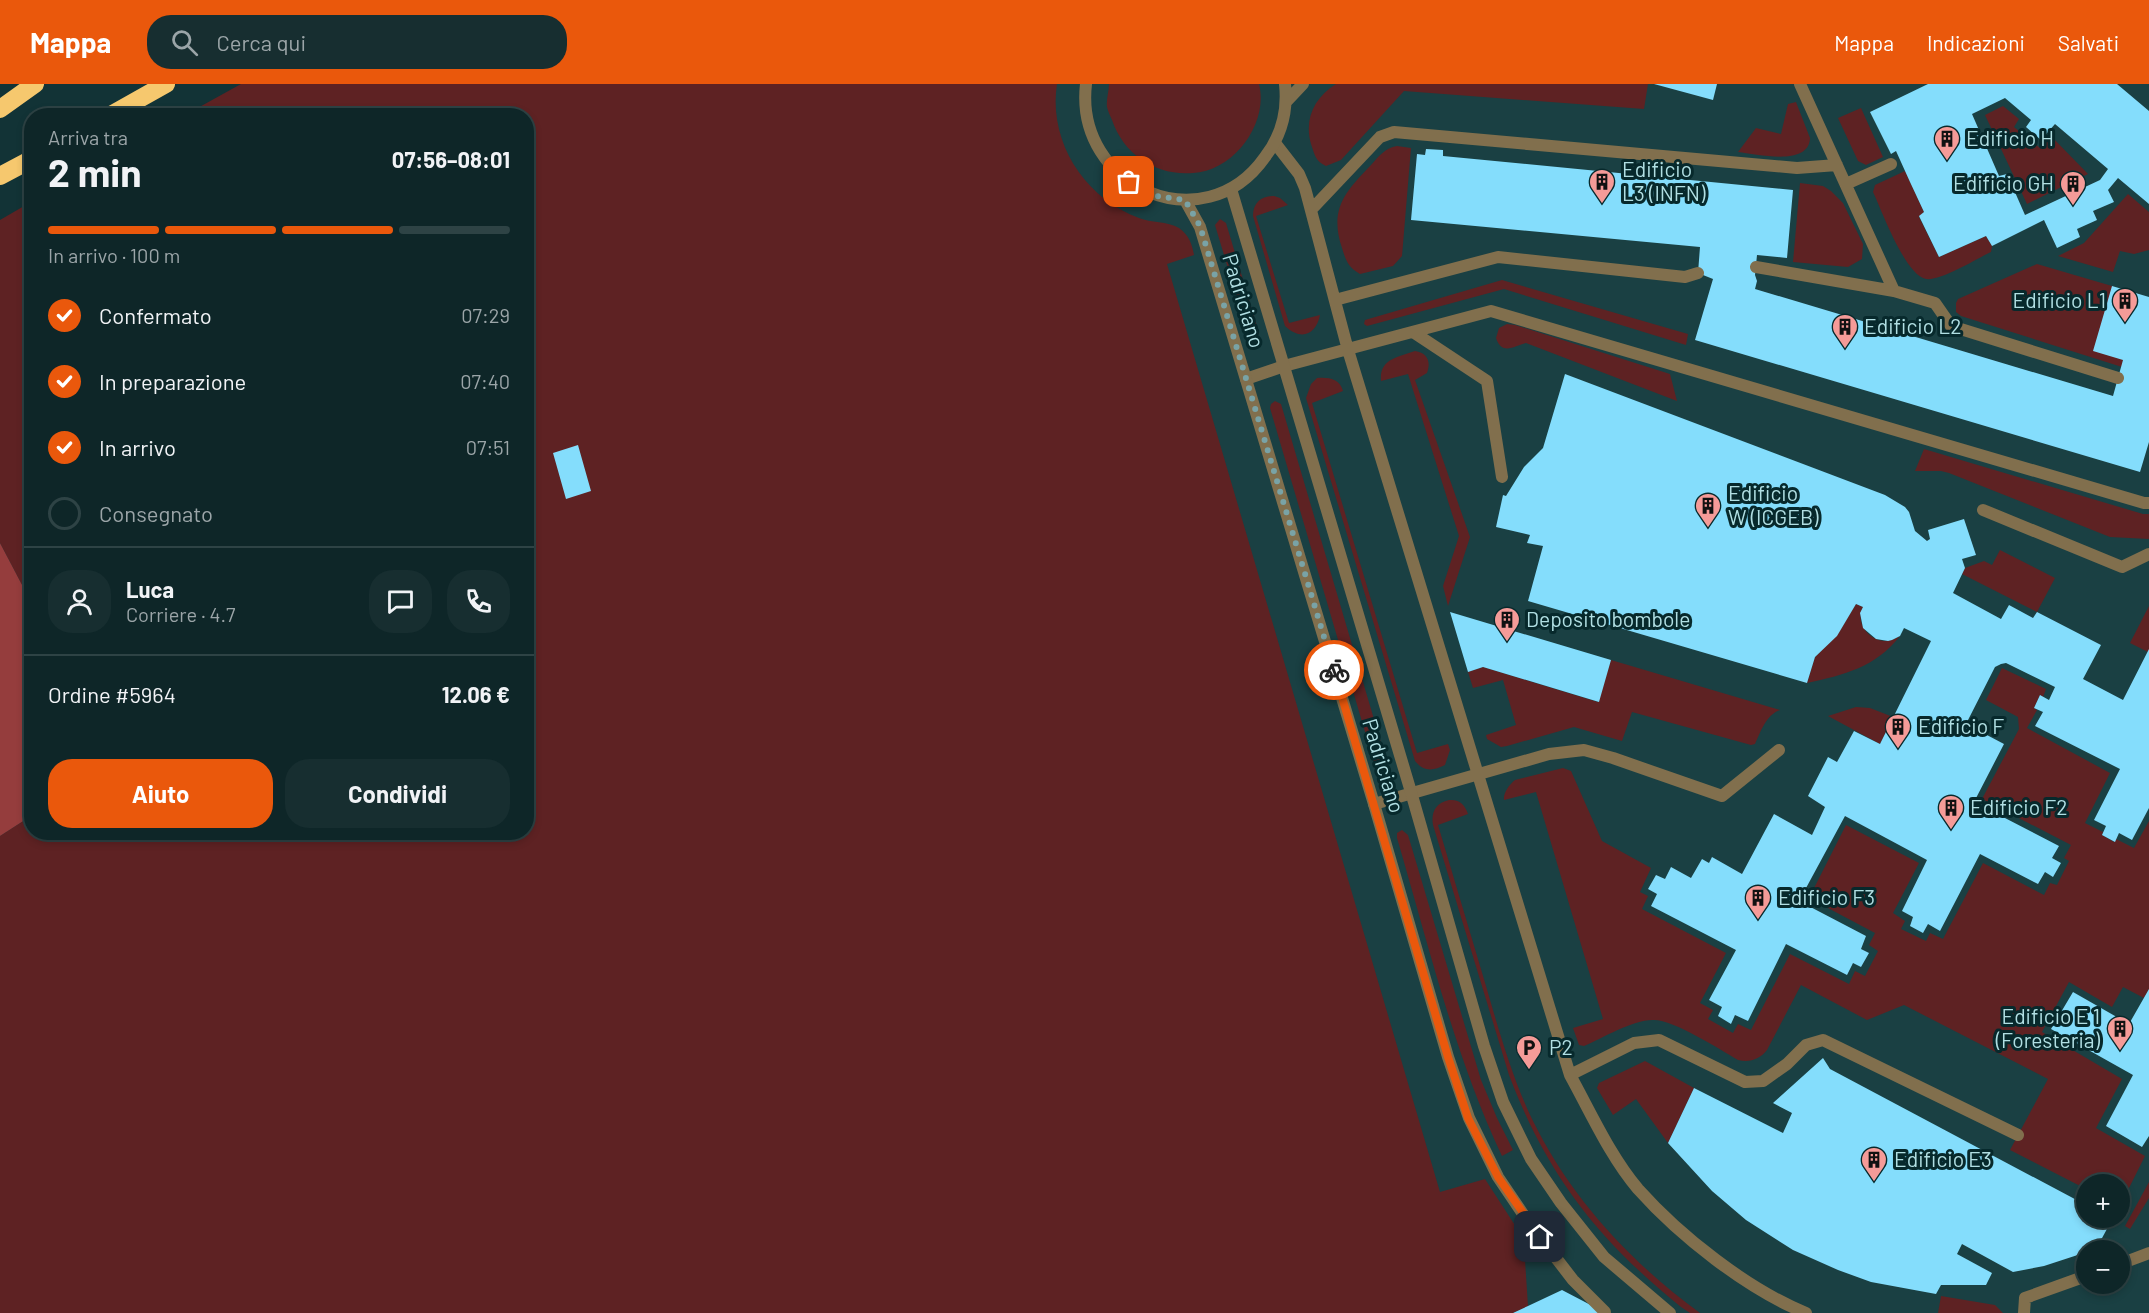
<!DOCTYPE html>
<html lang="it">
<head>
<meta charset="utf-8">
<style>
	:root { --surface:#0e2628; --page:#172e30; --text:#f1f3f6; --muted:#9ba5a8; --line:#2e4345; --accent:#ea580c }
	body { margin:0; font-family:Barlow,sans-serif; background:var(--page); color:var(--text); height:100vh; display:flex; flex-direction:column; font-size:22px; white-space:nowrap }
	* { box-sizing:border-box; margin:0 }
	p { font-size:20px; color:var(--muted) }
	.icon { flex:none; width:33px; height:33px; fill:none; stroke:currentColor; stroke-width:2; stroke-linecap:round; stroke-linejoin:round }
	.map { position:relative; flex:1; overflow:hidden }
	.sheet { position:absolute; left:24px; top:24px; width:510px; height:732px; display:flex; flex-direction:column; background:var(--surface); border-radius:24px; box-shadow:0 3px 9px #0003,0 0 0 2px var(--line) }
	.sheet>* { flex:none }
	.fabs { position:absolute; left:2076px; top:1090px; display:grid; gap:12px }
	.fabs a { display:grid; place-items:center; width:54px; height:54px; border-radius:50%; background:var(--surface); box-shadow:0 3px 9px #0003,0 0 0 2px var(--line); font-size:30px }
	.pin { position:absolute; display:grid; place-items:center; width:51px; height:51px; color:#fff; margin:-26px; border-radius:12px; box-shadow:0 3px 9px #0006 }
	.courier { position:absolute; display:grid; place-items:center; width:60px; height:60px; margin:-30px; border:4px solid #ea580c; border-radius:50%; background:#fff; color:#222; box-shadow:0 2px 8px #0007 }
	.summary em { font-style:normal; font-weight:700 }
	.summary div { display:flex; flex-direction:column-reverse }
	.summary { display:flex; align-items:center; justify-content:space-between; height:102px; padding:0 24px }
	h1 { font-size:39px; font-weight:700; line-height:45px }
	.bar { display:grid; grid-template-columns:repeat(4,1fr); gap:9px 6px; align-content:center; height:72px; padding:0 24px }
	.bar i { height:8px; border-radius:4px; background:var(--line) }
	.bar .on { background:var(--accent) }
	.bar p { grid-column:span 4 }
	.line { display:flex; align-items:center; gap:15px; padding:0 24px; border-top:2px solid var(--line) }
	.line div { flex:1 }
	.round { display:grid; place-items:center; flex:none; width:63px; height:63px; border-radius:24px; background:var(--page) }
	ol { padding:0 24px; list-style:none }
	li { display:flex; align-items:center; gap:18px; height:66px }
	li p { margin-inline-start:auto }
	li .icon { padding:6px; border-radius:50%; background:var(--accent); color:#fff; stroke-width:4 }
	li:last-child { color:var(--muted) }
	li i { width:33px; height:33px; border:3px solid var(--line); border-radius:50% }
	.cta { display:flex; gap:12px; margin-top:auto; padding:12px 24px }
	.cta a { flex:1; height:69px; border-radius:24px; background:var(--accent); color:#fff; font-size:24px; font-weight:700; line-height:69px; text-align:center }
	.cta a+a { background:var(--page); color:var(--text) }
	header { display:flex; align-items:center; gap:36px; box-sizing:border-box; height:84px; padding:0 30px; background:var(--accent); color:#fff }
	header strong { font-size:28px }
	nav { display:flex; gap:33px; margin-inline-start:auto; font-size:21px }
	.search { width:420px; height:54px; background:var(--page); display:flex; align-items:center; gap:15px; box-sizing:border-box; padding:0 21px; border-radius:24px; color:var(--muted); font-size:22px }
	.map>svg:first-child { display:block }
	.built { fill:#1a4043; fill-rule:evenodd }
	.green { fill:#5e2223 }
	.forest { fill:#953d3d }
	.building { fill:#84ddfc; fill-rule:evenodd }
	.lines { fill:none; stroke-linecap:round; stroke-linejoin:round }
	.service { stroke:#816f4d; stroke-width:12 }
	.minor { stroke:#816f4d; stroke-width:12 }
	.motorway { stroke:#f6c86e; stroke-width:18 }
	.done { stroke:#79a3a6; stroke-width:6; stroke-dasharray:0 10.8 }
	.route { stroke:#ea580c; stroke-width:8 }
	.labels { text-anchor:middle; stroke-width:6; stroke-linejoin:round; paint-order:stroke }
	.poi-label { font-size:21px; fill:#b1dfe3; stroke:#07292c; text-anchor:start }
	.street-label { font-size:21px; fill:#b1dfe3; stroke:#07292c }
</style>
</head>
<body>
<header>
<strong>Mappa</strong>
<div class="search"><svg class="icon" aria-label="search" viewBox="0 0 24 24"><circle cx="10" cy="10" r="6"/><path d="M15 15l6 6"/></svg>Cerca qui</div>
<nav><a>Mappa</a><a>Indicazioni</a><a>Salvati</a></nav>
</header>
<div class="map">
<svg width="2149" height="1229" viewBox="0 0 2149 1229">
	<rect width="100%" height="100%" fill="#123336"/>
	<path class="built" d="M1038,0H2149V1229H1477L1051,72ZM2086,1101H2120V1134H2086ZM2086,1167H2120V1200H2086Z"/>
	<path class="green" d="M241,0H1057C1048,57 1084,114 1139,134C1151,139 1167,137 1179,144C1189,151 1192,160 1194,171L1167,180L1440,1108L1485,1095L1520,1149L1525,1176L1528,1222L1513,1229H0V752L31,732L32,748H526V32L185,31Z
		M1109,0H1259C1269,39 1234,87 1193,89C1156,92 1124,71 1112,36C1110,32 1108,27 1107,23C1106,16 1109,7 1109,0Z
		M1336,0H1648L1644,25L1404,7L1341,76L1326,82C1315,77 1315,71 1311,60C1304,35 1314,14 1336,0Z
		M1796,18L1810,54C1809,83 1757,70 1738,68L1756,44L1781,50L1788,20Z
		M2003,22L2019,35L2014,43L2040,64L2050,51L2088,90L2027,120L1985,31Z
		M1861,24L1883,73L1866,81L1858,77L1838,34Z
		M1397,62L1411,64L1402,172L1393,182L1360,190C1348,183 1346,177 1342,164C1329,125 1345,108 1371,81C1379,72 1385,64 1397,62Z
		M1905,87L1924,128L1919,133L1939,173L1986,152L1992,162L1991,168C1976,175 1941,197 1926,195C1905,191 1882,127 1873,108L1875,101Z
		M1800,99L1823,102L1831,107L1843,119L1863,160L1862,175L1848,183L1793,178Z
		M2128,110L2149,128V166L2134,170L2120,167L2113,188L2058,172L2084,159Z
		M1274,112L1280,114L1288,121L1256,132L1289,239L1320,231C1316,251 1301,257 1285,242L1253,132C1253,118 1262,112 1274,112Z
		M31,118V518L0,459V136Z
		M1220,135L1226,139L1259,249L1256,255L1251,254L1248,251L1215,141Z
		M2037,180L2112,202L2123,276L2122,283L1961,232L1956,228V219L1958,215Z
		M1502,196L1688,250L1686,261L1504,205L1367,242L1364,240L1365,236Z
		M1507,240L1515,241L1670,290L1677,317L1526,259C1514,262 1502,272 1496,254L1499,244Z
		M1415,267C1428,269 1431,278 1427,289L1415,296L1470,453L1448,522L1443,502L1459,452L1408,290L1381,297C1379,275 1398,273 1415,267Z
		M1317,294C1329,293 1340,295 1343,307L1312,319L1417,669L1448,660L1450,666L1445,681C1433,687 1424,688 1415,677L1306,314L1311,300Z
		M1275,317L1281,320L1386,676L1387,680L1383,684L1378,685L1375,682L1270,324L1271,320Z
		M1924,365L2143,430H2149V455L2110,453L1949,389L1941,387H1915Z
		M2000,466L2055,494L2037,528L1962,490L1965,484L1984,477L1992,481Z
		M1856,520L1863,523C1855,539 1869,557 1886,557C1891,557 1896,554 1900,552C1876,583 1844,591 1807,599L1815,573L1837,551Z
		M2149,522V566L2148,568L2130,559Z
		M1611,576L1780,626C1766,631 1761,647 1755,660L1751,661L1632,628L1622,657L1574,643L1507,662L1501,663L1487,655L1486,651L1516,641L1503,596L1473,604L1468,588L1483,583L1598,618Z
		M2002,584L2046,605L2043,613L2040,611L2034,624L2037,626L2027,644L2110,689L2085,739L2103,748L2102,751L2114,758L2116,755L2134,764L2149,737V905L2144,914L2123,903L2112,923L2069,898L2042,948L2122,995L2096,1044L2145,1072L2120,1122V1101H2086V1105L2010,1066L2048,995L1904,921L1867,936L1801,901L1767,966C1760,975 1750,979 1738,976C1719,965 1674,936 1654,936C1634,935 1603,954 1584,962L1579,961L1573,944L1603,935L1536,708L1504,716C1503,709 1509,701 1515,696L1563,684L1571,687L1602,757L1651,784L1640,808L1648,812L1642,825L1726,869L1700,919L1713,926L1708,935L1733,949L1738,940L1751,946L1790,870L1849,900L1855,887L1865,892L1878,867L1869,861L1875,849L1809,814L1846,741L1919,779L1893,829L1905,837L1901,845L1926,857L1930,849L1943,855L1983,779L2044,811L2050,799L2057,801L2069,777L2064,774L2071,761L1982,715L2019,645L2018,633L1986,616Z
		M1856,623L1870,624L1893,633L1880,660L1828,632Z
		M1449,716C1460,715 1465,721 1468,730L1438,741C1454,795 1470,848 1486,902C1499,947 1512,993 1532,1035C1570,1113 1630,1178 1700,1229H1690L1681,1223C1598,1156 1547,1091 1509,991L1433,741C1431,729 1435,719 1449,716Z
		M1402,746L1408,751L1481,996L1497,1034L1513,1066L1502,1072C1455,973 1428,859 1397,754V749Z
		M1645,977L1694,1004L1668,1059L1636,1015L1613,1031L1597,1004L1599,999Z
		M2149,1098V1114L2130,1145L2125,1142Z
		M1941,1212L1995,1221L2003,1229H1938Z"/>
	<path class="forest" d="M0,459L31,518V732L0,752Z"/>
	<path class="building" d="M1654,0H1717L1713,16Z
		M1928,0H2117L2149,27V120L2118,94L2108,106L2114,118L2093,127L2097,136L2077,145L2080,153L2057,164L2044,136L1992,162L1986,152L1939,173L1919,132L1924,128L1910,98L1896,67L1891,70L1870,28ZM2005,14L2031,36L2026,43L2041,56L2055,40L2108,85L2100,96L2025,131L2007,90L1999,92L1972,30Z
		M1426,65L1443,66V72L1793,106L1787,174L1757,171L1755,191L1757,197L1755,205L2113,312L2123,276L2093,267L2112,202L2149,213V358L2140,388L1695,256L1713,195L1698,189L1700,163L1411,136L1417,70L1425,71Z
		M1565,290L1885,411L1905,423L1909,428L1915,447L1927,457L1930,455L1928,446L1964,435L1976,471L1962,475L1965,484L1953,509L2001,535L2009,521L2033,534L2037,528L2101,561L2083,595L2123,616L2149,565V724L2132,756L2119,749L2115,758L2102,751L2106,742L2094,736L2120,685L2035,642L2043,628L2034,624L2040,611L2049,616L2055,603L2006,579L2001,580L1995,583L1966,640L2004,660L1974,718L2059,762L2052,774L2061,779L2053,793L2045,788L2038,800L1980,770L1940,847L1928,840L1923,849L1910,842L1913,833L1902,827L1927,776L1845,732L1799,817L1866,852L1861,865L1869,869L1861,883L1853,879L1847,891L1786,860L1748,937L1735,931L1731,940L1718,932L1722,923L1709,916L1736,866L1651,822L1657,810L1648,805L1656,791L1665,795L1671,783L1691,794L1702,775L1709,779L1712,773L1742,790L1774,730L1812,751L1825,723L1808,712L1828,673L1837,678L1854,647L1880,660L1931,557L1904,544L1900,552L1892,556L1888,557L1876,555L1863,544L1860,529L1863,523L1856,520L1837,552L1815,573L1807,599L1528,517L1543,462L1527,459L1530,451L1496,443L1503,411L1506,412L1524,383L1543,364Z
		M578,361L591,407L566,415L553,369Z
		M1450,528L1611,576L1599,618L1483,583L1468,588Z
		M2149,905V1052L2142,1063L2106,1042L2133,991L2051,945L2073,908L2129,940Z
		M1823,974L1830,985L2086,1121V1134H2113L2096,1165L2044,1182L2013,1188L1962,1160L1957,1170L1992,1189L1986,1201H1941L1936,1210L1871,1198L1838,1186L1793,1166L1746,1136L1712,1107L1668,1059L1694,1004L1783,1049L1792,1029L1773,1019Z
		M1562,1206L1606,1229H1513L1528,1222Z"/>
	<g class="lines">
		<path class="service" d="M1800,0L1894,207
			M1275,59L1299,90L1305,104L1348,266L1570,991C1591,1029 1610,1072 1638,1105C1680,1152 1747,1205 1806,1229
			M1846,100L1891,80
			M1311,126L1380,53L1394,48L1797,84L1837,81
			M1756,183L1894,207L1935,219L1951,242L2118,294
			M1335,216L1498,173L1685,193L1698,189
			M1413,248L1487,297L1502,393
			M1246,295L1284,282L1491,227L2144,419H2149
			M1983,426L2122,483L2149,470
			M1374,720L1549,670L1584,666L1613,674L1722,712L1779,666
			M1570,991L1634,959L1659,956L1745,998L1763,997L1787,980L1806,961L1823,956L2018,1051
			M2120,1180L2149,1169
			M2024,1229L2025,1214L2086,1192"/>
		<path class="minor" d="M1086,0C1074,103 1204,160 1265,73C1282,51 1288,28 1285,0
			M1287,17L1303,0
			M1231,105L1411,708L1484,962L1503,1018L1531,1075L1561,1119L1604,1173L1670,1229
			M1185,116L1200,143L1374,720L1448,973L1469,1034L1498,1093L1529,1139L1573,1196L1605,1228"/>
		<path class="motorway" d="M0,25L35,0
			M109,32L166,0
			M0,92L32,75"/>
	</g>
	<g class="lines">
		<path class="done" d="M1129,98L1156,112L1185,116L1200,142L1334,586"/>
		<path class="route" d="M1334,586L1448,973L1468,1034L1498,1093L1540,1153"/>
	</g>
	<defs>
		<symbol id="building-pin" viewBox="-11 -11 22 30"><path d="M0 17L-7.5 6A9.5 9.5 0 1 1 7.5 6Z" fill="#f59b98" stroke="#07292c"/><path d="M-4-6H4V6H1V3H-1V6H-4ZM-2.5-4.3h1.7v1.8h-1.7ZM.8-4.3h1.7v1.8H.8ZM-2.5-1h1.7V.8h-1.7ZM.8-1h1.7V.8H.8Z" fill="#111"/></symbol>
		<symbol id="parking-pin" viewBox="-11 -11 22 30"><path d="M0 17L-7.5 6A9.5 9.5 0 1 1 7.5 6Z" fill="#f59b98" stroke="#07292c"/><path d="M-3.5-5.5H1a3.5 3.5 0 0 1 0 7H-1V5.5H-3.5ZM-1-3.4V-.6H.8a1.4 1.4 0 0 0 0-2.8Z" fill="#111"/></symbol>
	</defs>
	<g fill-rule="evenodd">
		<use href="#building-pin" x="1932" y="40" width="30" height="40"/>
		<use href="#building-pin" x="1587" y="83" width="30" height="40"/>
		<use href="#building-pin" x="2058" y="85" width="30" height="40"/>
		<use href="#building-pin" x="2110" y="202" width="30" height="40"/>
		<use href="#building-pin" x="1830" y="228" width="30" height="40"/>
		<use href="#building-pin" x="1693" y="407" width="30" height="40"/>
		<use href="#building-pin" x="1492" y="521" width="30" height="40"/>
		<use href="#building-pin" x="1883" y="628" width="30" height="40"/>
		<use href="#building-pin" x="1936" y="709" width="30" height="40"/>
		<use href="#building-pin" x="1743" y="799" width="30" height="40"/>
		<use href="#building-pin" x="2105" y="930" width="30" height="40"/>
		<use href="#parking-pin" x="1514" y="949" width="30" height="40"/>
		<use href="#building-pin" x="1859" y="1061" width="30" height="40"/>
	</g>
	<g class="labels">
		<g class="poi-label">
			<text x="1966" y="62">Edificio H</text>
			<text x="1622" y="93">Edificio<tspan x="1622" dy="24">L3 (INFN)</tspan></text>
			<text x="2054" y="107" text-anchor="end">Edificio GH</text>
			<text x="2106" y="224" text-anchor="end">Edificio L1</text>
			<text x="1864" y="250">Edificio L2</text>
			<text x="1728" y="417">Edificio<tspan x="1728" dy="24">W (ICGEB)</tspan></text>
			<text x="1526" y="543">Deposito bombole</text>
			<text x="1918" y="650">Edificio F</text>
			<text x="1970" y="731">Edificio F2</text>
			<text x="1778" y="821">Edificio F3</text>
			<text x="2100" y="940" text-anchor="end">Edificio E 1<tspan x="2100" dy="24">(Foresteria)</tspan></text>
			<text x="1549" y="971">P2</text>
			<text x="1894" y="1083">Edificio E3</text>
		</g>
		<g class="street-label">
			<text transform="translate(1243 217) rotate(73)" y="7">Padriciano</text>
			<text transform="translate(1383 682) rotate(73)" y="7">Padriciano</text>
		</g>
	</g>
</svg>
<div class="fabs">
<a>+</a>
<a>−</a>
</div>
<div class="pin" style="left:1129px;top:98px;background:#ea580c"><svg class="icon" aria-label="bag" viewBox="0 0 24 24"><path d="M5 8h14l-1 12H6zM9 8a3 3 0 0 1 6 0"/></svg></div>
<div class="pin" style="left:1540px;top:1153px;background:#1f2937"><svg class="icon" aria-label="home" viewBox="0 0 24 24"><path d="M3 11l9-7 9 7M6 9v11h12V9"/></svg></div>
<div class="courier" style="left:1334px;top:586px"><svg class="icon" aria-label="bike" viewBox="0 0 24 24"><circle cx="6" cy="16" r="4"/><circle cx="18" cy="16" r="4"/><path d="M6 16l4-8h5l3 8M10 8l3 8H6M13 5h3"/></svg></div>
<section class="sheet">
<div class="summary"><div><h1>2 min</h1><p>Arriva tra</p></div><em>07:56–08:01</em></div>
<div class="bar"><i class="on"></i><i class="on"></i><i class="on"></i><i></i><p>In arrivo · 100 m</p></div>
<ol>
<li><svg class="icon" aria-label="check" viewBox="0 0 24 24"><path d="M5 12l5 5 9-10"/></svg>Confermato<p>07:29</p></li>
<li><svg class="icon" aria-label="check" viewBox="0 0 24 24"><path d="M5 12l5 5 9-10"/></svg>In preparazione<p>07:40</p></li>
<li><svg class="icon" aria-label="check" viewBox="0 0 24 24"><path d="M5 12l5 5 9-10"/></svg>In arrivo<p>07:51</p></li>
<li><i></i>Consegnato</li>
</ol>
<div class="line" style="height:108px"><a class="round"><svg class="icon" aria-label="person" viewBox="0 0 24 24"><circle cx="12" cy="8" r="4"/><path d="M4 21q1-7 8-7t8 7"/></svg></a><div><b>Luca</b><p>Corriere · 4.7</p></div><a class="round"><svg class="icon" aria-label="chat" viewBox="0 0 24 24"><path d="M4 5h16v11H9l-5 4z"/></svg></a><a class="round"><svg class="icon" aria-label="phone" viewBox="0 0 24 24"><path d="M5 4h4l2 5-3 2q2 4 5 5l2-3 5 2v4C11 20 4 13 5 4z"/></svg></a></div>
<div class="line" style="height:78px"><div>Ordine #5964</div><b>12.06 €</b></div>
<div class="cta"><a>Aiuto</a><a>Condividi</a></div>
</section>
</div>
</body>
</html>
